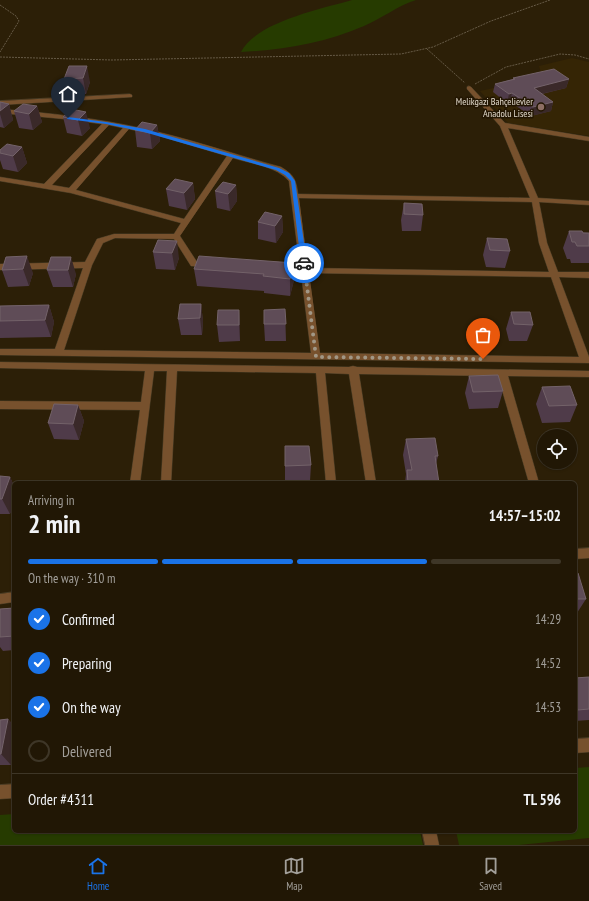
<!DOCTYPE html>
<html lang="en">
<head>
<meta charset="utf-8">
<style>
	:root { --surface:#211705; --page:#29200f; --text:#f1f3f6; --muted:#a29f9a; --line:#3e3627; --accent:#1a73e8 }
	body { margin:0; font-family:"PT Sans Narrow",sans-serif; background:var(--page); color:var(--text); height:100vh; display:flex; flex-direction:column; font-size:15px; white-space:nowrap }
	* { box-sizing:border-box; margin:0 }
	p { font-size:13px; color:var(--muted) }
	.icon { flex:none; width:22px; height:22px; fill:none; stroke:currentColor; stroke-width:2; stroke-linecap:round; stroke-linejoin:round }
	.map { position:relative; flex:1; overflow:hidden }
	.panel { position:absolute; left:12px; top:481px; width:565px; height:352px; display:flex; flex-direction:column; background:var(--surface); border-radius:6px; box-shadow:0 1px 3px #0004,0 0 0 1px var(--line) }
	.panel>* { flex:none }
	.controls { position:absolute; left:537px; top:429px; display:grid; gap:8px }
	.controls a { display:grid; place-items:center; width:40px; height:40px; border-radius:50%; background:var(--surface); box-shadow:0 1px 3px #0004,0 0 0 1px var(--line); font-size:20px }
	.pin { position:absolute; display:grid; place-items:center; width:34px; height:34px; color:#fff; margin:-41px -17px; border-radius:50% 50% 50% 0; rotate:-45deg; box-shadow:0 0 4px #0007 }
	.pin .icon { rotate:45deg }
	.courier { position:absolute; display:grid; place-items:center; width:40px; height:40px; margin:-20px; border:3px solid #1a73e8; border-radius:50%; background:#fff; color:#222; box-shadow:0 1px 5px #0007 }
	.overview em { font-style:normal; font-weight:600 }
	.overview div { display:flex; flex-direction:column-reverse }
	.overview { display:flex; align-items:center; justify-content:space-between; height:68px; padding:0 16px }
	h1 { font-size:26px; font-weight:600; line-height:30px }
	.bar { display:grid; grid-template-columns:repeat(4,1fr); gap:6px 4px; align-content:center; height:48px; padding:0 16px }
	.bar i { height:5px; border-radius:3px; background:var(--line) }
	.bar .selected { background:var(--accent) }
	.bar p { grid-column:span 4 }
	.line { display:flex; align-items:center; gap:10px; padding:0 16px; border-top:1px solid var(--line) }
	.line div { flex:1 }
	ol { padding:0 16px; list-style:none }
	li { display:flex; align-items:center; gap:12px; height:44px }
	li p { margin-inline-start:auto }
	li .icon { padding:4px; border-radius:50%; background:var(--accent); color:#fff; stroke-width:4 }
	li:last-child { color:var(--muted) }
	li i { width:22px; height:22px; border:2px solid var(--line); border-radius:50% }
	.menu { display:flex; justify-content:space-around; align-items:center; height:56px; border-top:1px solid var(--line); background:var(--surface); font-size:11px; color:var(--muted) }
	.menu a { display:grid; justify-items:center; gap:2px }
	.menu .selected { color:var(--accent) }
	.map>svg:first-child { display:block }
	.built { fill:#352505 }
	.green { fill:#263b00 }
	.lines { fill:none; stroke-linecap:round; stroke-linejoin:round }
	.minor-casing { stroke:#493d26; stroke-width:1 }
	.path { stroke:#665a46; stroke-width:1; stroke-dasharray:2 1; stroke-linecap:butt }
	.minor { fill:#77512d; fill-rule:evenodd }
	.wall { fill:#4f3b49 }
	.shaded-wall { fill:#3a2929 }
	.building { fill:#5f4c57; stroke:#736269 }
	.route { fill:#1a73e8 }
	.done { stroke:#a19786; stroke-width:4; stroke-dasharray:0 7.2 }
	.education-dot { fill:#8d6e63; stroke:#221501; stroke-width:1.5 }
	.labels { text-anchor:middle; stroke-width:3; stroke-linejoin:round; paint-order:stroke }
	.far-poi-label { font-size:10px; fill:#e0d8ca; stroke:#221501; text-anchor:end }
</style>
</head>
<body>
<div class="map">
<svg width="589" height="845" viewBox="0 0 589 845">
	<rect width="100%" height="100%" fill="#2c1f07"/>
	<path class="built" d="M572,58L589,62V136L508,123L480,91L542,77L539,66Z"/>
	<path class="green" d="M352,0H416C397,6 381,19 364,26C325,43 283,50 241,52C256,22 321,9 352,0Z
		M589,767V838L519,845H459L456,831H575V768Z
		M14,814V831H420L423,845H0V815Z"/>
	<g class="lines">
		<defs>
			<path id="minor" d="M469,86L471,87L505,123L589,137V141L508,128L538,198L589,201V205L539,202L547,243L558,272H589V278L559,277L589,357V363L0,355V349H55L83,268L0,270V264L85,262L97,239L114,234H174L181,223L71,193L0,181V177L44,184L102,124L64,119L0,113V109C49,113 97,118 145,129C191,139 236,155 281,167C294,175 296,179 298,194L530,198L500,126L467,89V87ZM109,125L123,128L69,188L52,185ZM129,129L163,137L227,156L184,219L76,190ZM233,158C252,164 276,166 289,181L300,268L281,267L277,270L281,273H301L311,353L64,350L92,265L103,243L115,238L174,239L191,266L212,267L213,265L212,263L197,262L180,236ZM299,198L532,202L539,243L549,272L308,268ZM309,273L551,277L579,357L320,353Z
				M130,94L132,95V97L0,105V101Z
				M0,362L349,367L353,366L357,367L589,371V377L508,376L539,483H529L498,376L359,374L376,483H366L349,374L325,373L336,483H326L316,373L177,371L171,483H161L167,371H154L140,483H130L140,410L0,409V401L141,402L145,371L0,368Z
				M589,548V558L575,559V549Z
				M14,592V602L0,604V594Z
				M589,738V752L575,753V739Z
				M14,784V798L0,799V785Z
				M422,831H436L439,845H425Z"/>
		</defs>
		<use href="#minor" class="minor-casing"/>
		<path class="path" d="M0,5L16,16L19,21L0,52
			M427,49L465,83
			M0,57L112,60L401,54L433,47L491,21L550,0
			M475,84L506,67L560,54L575,55L589,59"/>
		<use href="#minor" class="minor"/>
	</g>
	<path class="wall" d="M69,66L90,82L86,94H68L64,79Z
		M513,78L569,79L566,88L542,94L553,102L551,111L531,116L510,102L507,103L493,92L495,84L513,79Z
		M0,102L9,104L13,120L4,128L0,127Z
		M37,106L42,122L33,130L19,128L14,111Z
		M71,109L90,128L82,136L67,133L63,117Z
		M157,125L160,141L152,149L137,147L135,130Z
		M22,147L27,163L18,172L3,169L0,160V150Z
		M193,183L195,199L187,210L169,206L166,189Z
		M236,185L237,201L230,211L217,208L215,191Z
		M404,203L423,215L421,231H402L401,220Z
		M282,216L283,232L276,243L258,239V222Z
		M569,231L589,233V263H571L570,259H567L563,248Z
		M487,238L510,251L505,268L486,267L483,255Z
		M158,240L179,258L175,270L156,269L153,252Z
		M6,257L33,273L29,286L8,287L2,270Z
		M51,257L76,274L73,287H53L47,270Z
		M294,263V280L290,296L264,293V291L197,286L194,269Z
		M201,304L203,321L202,335H181L178,319Z
		M49,305L54,322L51,337L0,338V306Z
		M285,309L286,341H265L264,324Z
		M239,310L240,327V341L219,342L217,325Z
		M511,312L533,325L527,341H509L506,329Z
		M469,376L503,391L498,408L469,409L465,393Z
		M542,387L577,405L570,422L542,423L536,404Z
		M78,405L84,421L79,440L54,439L48,423Z
		M406,439L438,456L436,464L439,483H405L406,474L403,455Z
		M285,446L311,465L310,481L285,482Z
		M0,476L10,477L14,486V503L10,514H0Z
		M575,573L586,599L577,613H575Z
		M14,608V650L3,651L0,647V609Z
		M589,677V720L575,721V678Z
		M8,719L14,726V750L11,765H0V720Z"/>
	<path class="shaded-wall" d="M87,66L90,82L86,94L83,78Z
		M569,79L566,88L532,96L534,88Z
		M512,93L510,102L507,103L509,94Z
		M553,102L551,111L531,116L533,107Z
		M9,104L13,120L4,128L0,114V111Z
		M37,106L42,122L33,130L29,114Z
		M86,112L90,128L82,136L78,120Z
		M157,125L160,141L152,149L150,133Z
		M22,147L27,163L18,172L13,156Z
		M193,183L195,199L187,210L184,193Z
		M236,185L237,201L230,211L228,194Z
		M282,216L283,232L276,243L275,226Z
		M177,241L179,258L175,270L172,253Z
		M27,256L33,273L29,286L23,269Z
		M71,257L76,274L73,287L68,270Z
		M294,263V280L290,296V279Z
		M201,304L203,321L202,335L200,318Z
		M49,305L54,322L51,337L45,320Z
		M239,310L240,327V341L239,325Z
		M78,405L84,421L79,440L73,424Z
		M10,477L14,486V503L10,514L2,499Z
		M8,719L14,726V750L11,765L1,754Z"/>
	<path class="building" d="M69,66H87L83,78L64,79Z
		M554,69L569,79L534,88L553,102L533,107L512,93L509,94L495,84L515,79L513,78Z
		M0,102L9,104L0,111Z
		M23,104L37,106L29,114L14,111Z
		M71,109L86,112L78,120L63,117Z
		M142,122L157,125L150,133L135,130Z
		M7,144L22,147L13,156L0,153V150Z
		M175,179L193,183L184,193L166,189Z
		M223,182L236,185L228,194L215,191Z
		M404,203L422,204L423,215L404,214Z
		M265,212L282,216L275,226L258,222Z
		M569,231H582L583,233H589V246H577L575,242H572Z
		M487,238L507,239L510,251L490,250Z
		M158,240L177,241L172,253L153,252Z
		M27,256L23,269L2,270L6,257Z
		M199,256L294,263L290,279L263,276L264,274L194,269Z
		M51,257H71L68,270H47Z
		M180,304H201L200,318L178,319Z
		M49,305L45,320L0,321V306Z
		M285,309L286,324H264V310Z
		M218,310H239V325H217Z
		M511,312H530L533,325L514,324Z
		M498,375L503,391L473,392L469,376Z
		M570,386L577,405L549,406L542,387Z
		M54,404L78,405L73,424L48,423Z
		M435,438L438,456H435L439,483H408L407,470H412L406,439Z
		M285,446H309L311,465L285,466Z
		M0,476L10,477L2,499H0Z
		M575,573H578L586,599H575Z
		M14,608V636L0,637V609Z
		M589,677V709L578,710L575,698V678Z
		M8,719L1,754H0V720Z"/>
	<path class="route" d="M68,117L106,122L145,129L279,168L289,173L295,181L307,263L304,265L301,263L291,181L285,175L276,170L144,132L106,124L67,119Z"/>
	<g class="lines">
		<path class="done" d="M304,263L316,357L483,359"/>
	</g>
	<circle class="education-dot" cx="541" cy="107" r="4"/>
	<g class="labels">
		<g class="far-poi-label">
			<text x="533" y="105">Melikgazi Bahçelievler<tspan x="533" dy="12">Anadolu Lisesi</tspan></text>
		</g>
	</g>
</svg>
<div class="controls">
<a><svg class="icon" aria-label="locate" viewBox="0 0 24 24"><circle cx="12" cy="12" r="6"/><path d="M12 2v4M12 18v4M2 12h4M18 12h4"/></svg></a>
</div>
<div class="pin" style="left:483px;top:359px;background:#ea580c"><svg class="icon" aria-label="bag" viewBox="0 0 24 24"><path d="M5 8h14l-1 12H6zM9 8a3 3 0 0 1 6 0"/></svg></div>
<div class="pin" style="left:68px;top:118px;background:#1f2937"><svg class="icon" aria-label="home" viewBox="0 0 24 24"><path d="M3 11l9-7 9 7M6 9v11h12V9"/></svg></div>
<div class="courier" style="left:304px;top:263px"><svg class="icon" aria-label="car" viewBox="0 0 24 24"><path d="M5 17H2v-5l4-1 3-4h7l3 4 3 1v5h-3M9 17h6M6 11h13"/><circle cx="7" cy="17" r="2"/><circle cx="17" cy="17" r="2"/></svg></div>
<section class="panel">
<div class="overview"><div><h1>2 min</h1><p>Arriving in</p></div><em>14:57–15:02</em></div>
<div class="bar"><i class="selected"></i><i class="selected"></i><i class="selected"></i><i></i><p>On the way · 310 m</p></div>
<ol>
<li><svg class="icon" aria-label="check" viewBox="0 0 24 24"><path d="M5 12l5 5 9-10"/></svg>Confirmed<p>14:29</p></li>
<li><svg class="icon" aria-label="check" viewBox="0 0 24 24"><path d="M5 12l5 5 9-10"/></svg>Preparing<p>14:52</p></li>
<li><svg class="icon" aria-label="check" viewBox="0 0 24 24"><path d="M5 12l5 5 9-10"/></svg>On the way<p>14:53</p></li>
<li><i></i>Delivered</li>
</ol>
<div class="line" style="height:52px"><div>Order #4311</div><b>TL 596</b></div>
</section>
</div>
<nav class="menu">
<a class="selected"><svg class="icon" aria-label="home" viewBox="0 0 24 24"><path d="M3 11l9-7 9 7M6 9v11h12V9"/></svg>Home</a>
<a><svg class="icon" aria-label="map" viewBox="0 0 24 24"><path d="M3 6l6-2 6 2 6-2v14l-6 2-6-2-6 2zM9 4v14M15 6v14"/></svg>Map</a>
<a><svg class="icon" aria-label="saved" viewBox="0 0 24 24"><path d="M7 4h10v16l-5-4-5 4z"/></svg>Saved</a>
</nav>
</body>
</html>
